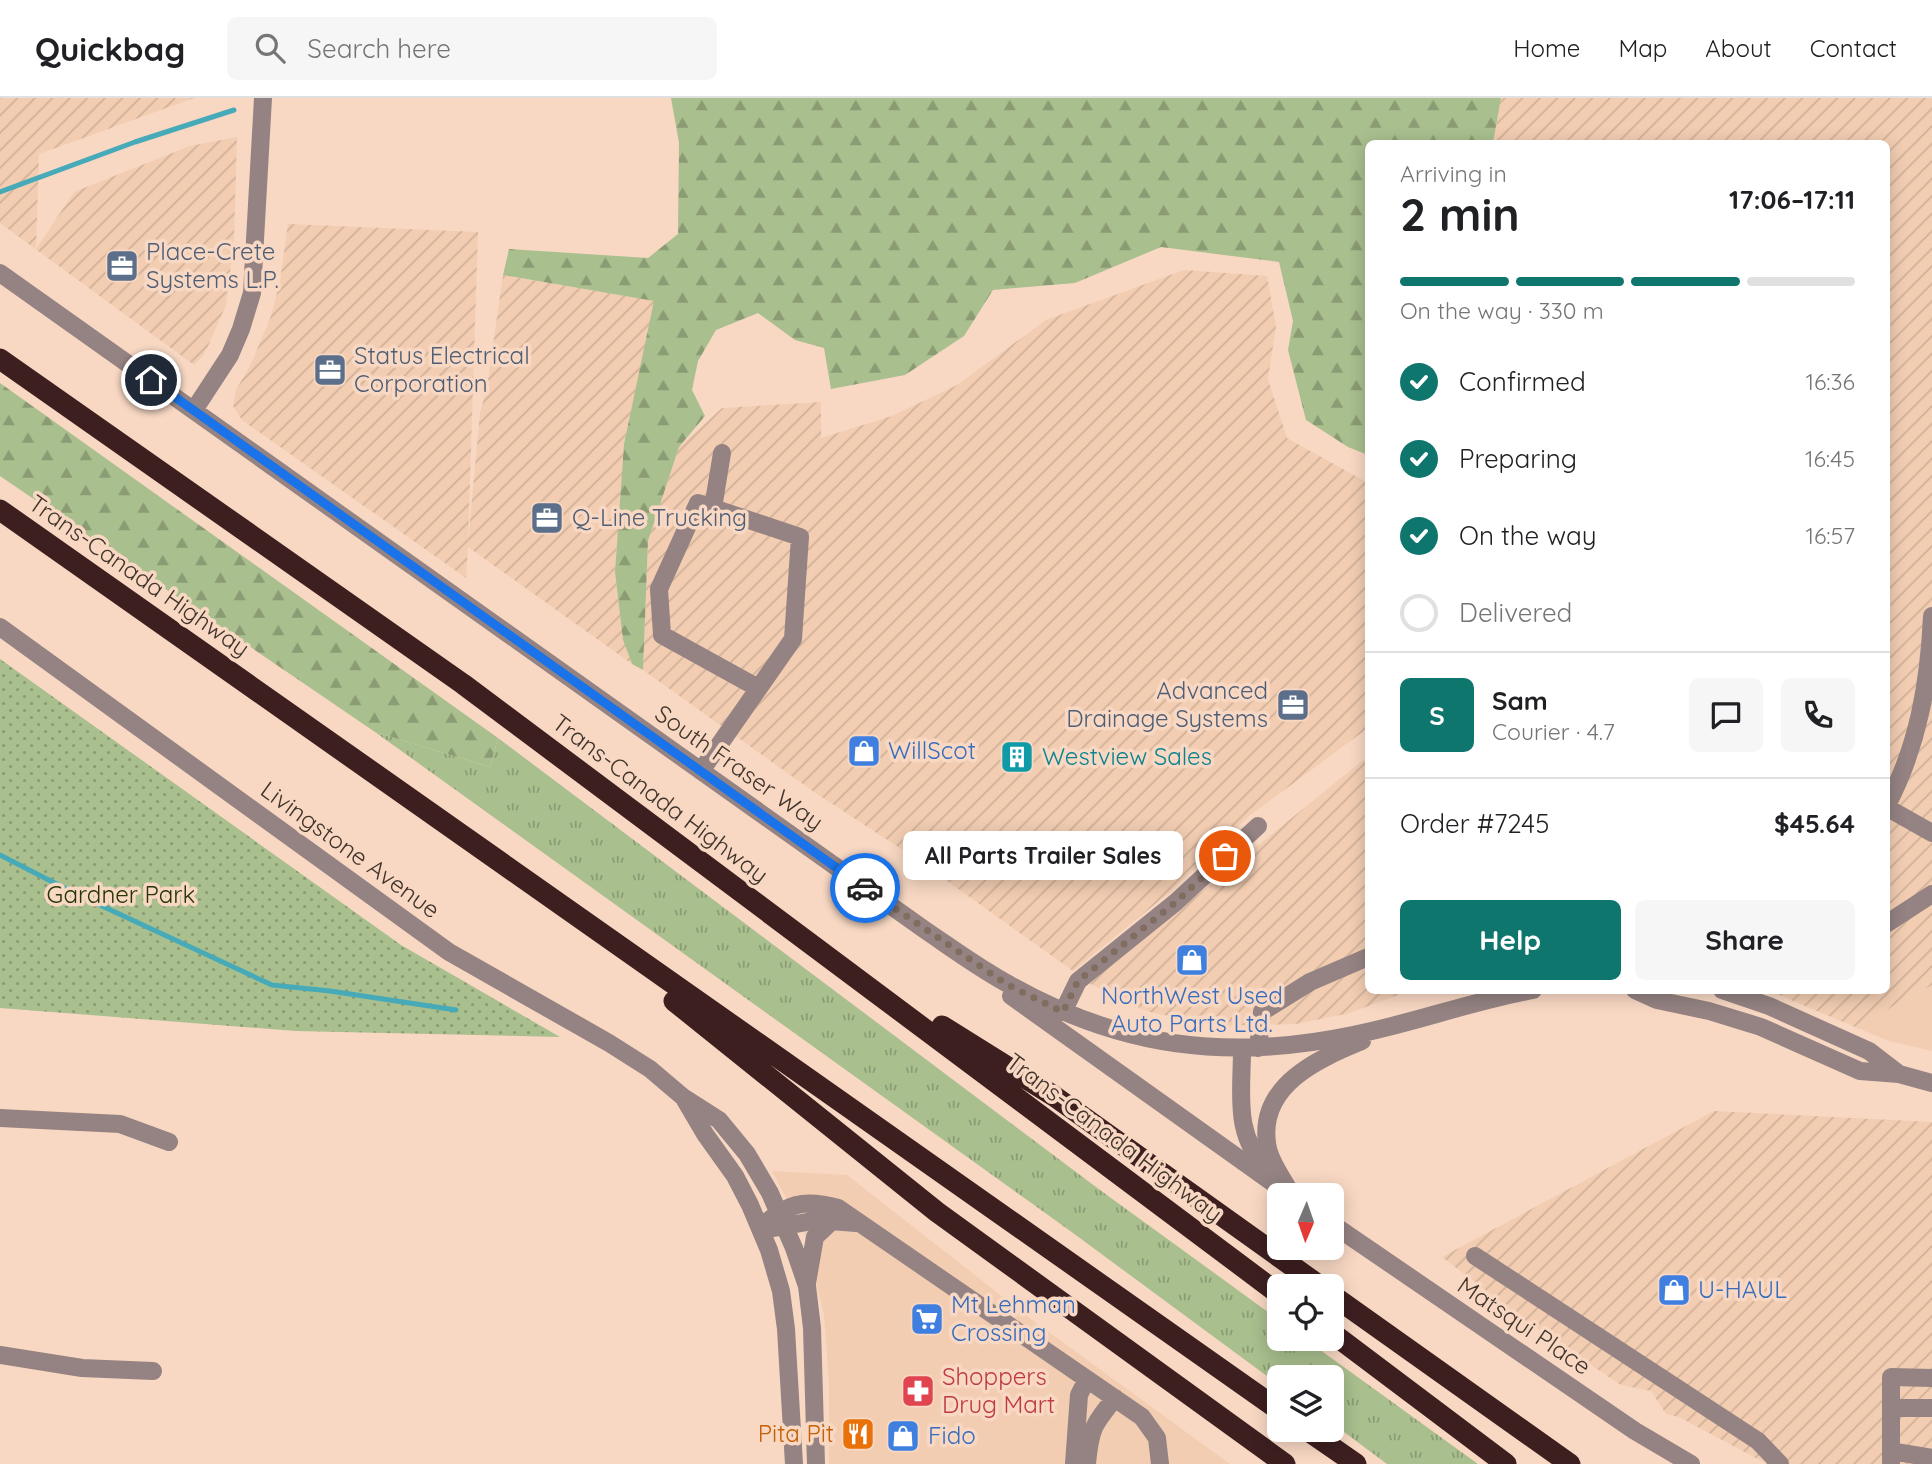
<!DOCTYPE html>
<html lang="en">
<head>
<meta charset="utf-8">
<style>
	:root { --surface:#fff; --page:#f6f6f6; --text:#202124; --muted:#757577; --line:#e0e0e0; --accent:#0f766e }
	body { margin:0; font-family:Quicksand,sans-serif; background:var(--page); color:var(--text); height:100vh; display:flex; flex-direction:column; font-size:26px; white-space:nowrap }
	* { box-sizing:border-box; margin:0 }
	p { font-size:23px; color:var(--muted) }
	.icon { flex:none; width:38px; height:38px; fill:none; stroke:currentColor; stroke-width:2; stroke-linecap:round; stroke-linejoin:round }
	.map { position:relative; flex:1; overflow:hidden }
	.side { position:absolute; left:1365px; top:42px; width:525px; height:854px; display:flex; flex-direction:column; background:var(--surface); border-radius:10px; box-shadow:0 4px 18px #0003 }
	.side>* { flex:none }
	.needle { width:46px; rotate:182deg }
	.controls { position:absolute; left:1267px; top:1085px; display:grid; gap:14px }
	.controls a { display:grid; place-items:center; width:77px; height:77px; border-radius:10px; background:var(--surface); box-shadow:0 4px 18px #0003; font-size:35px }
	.pin { position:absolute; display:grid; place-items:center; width:60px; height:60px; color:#fff; margin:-30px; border:4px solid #fff; border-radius:50%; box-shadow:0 2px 7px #0007 }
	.courier { position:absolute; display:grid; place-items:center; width:70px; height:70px; margin:-35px; border:5px solid #1a73e8; border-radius:50%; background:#fff; color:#222; box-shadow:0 2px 9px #0007 }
	.bubble { position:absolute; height:49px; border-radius:10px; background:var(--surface); box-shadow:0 4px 18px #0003; font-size:23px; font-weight:700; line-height:49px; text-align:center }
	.head em { font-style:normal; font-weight:700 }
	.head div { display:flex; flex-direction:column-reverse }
	.head { display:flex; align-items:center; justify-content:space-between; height:119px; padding:0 35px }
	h1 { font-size:46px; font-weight:700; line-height:52px }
	.bar { display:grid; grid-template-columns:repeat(4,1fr); gap:10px 7px; align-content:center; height:84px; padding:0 35px }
	.bar i { height:9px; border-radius:5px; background:var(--line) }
	.bar .on { background:var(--accent) }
	.bar p { grid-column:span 4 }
	.line { display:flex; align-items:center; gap:18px; padding:0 35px; border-top:2px solid var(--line) }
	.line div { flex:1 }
	.round { display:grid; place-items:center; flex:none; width:74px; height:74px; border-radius:10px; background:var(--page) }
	ol { padding:0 35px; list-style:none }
	li { display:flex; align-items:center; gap:21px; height:77px }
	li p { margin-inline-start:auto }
	li .icon { padding:7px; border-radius:50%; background:var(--accent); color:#fff; stroke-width:4 }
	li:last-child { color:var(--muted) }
	li i { width:38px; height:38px; border:4px solid var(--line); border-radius:50% }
	.cta { display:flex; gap:14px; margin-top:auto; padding:14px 35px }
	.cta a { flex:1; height:80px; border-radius:10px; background:var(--accent); color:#fff; font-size:28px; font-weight:700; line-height:80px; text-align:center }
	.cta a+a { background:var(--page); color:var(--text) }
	header { display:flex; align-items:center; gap:42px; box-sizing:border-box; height:98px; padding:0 35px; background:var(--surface); border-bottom:2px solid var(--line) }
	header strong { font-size:33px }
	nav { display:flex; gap:38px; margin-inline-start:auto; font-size:24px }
	.search { width:490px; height:63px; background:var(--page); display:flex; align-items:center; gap:18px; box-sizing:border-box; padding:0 24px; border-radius:10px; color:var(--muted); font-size:26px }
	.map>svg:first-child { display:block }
	.built { fill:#f2cdb2 }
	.industrial { fill:url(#industrial-furrows) }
	.grass { fill:url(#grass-tufts) }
	.forest { fill:url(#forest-firs) }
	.park { fill:url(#park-dots) }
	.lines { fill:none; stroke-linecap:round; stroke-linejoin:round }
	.stream { stroke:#47aab8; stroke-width:5 }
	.minor { stroke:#948382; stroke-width:18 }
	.highway { stroke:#3d1f20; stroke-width:21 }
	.done { stroke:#806d60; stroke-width:7; stroke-dasharray:0 12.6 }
	.route { stroke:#1a73e8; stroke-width:9 }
	.labels { text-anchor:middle; stroke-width:7; stroke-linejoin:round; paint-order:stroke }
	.service-label { font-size:24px; fill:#4e5e75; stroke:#f8d8c3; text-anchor:start }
	.street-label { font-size:24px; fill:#40342b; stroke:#f8d8c3 }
	.shop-label { font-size:24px; fill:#366cbe; stroke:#f8d8c3; text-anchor:start }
	.culture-label { font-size:24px; fill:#0d838f; stroke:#f8d8c3; text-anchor:start }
	.park-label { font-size:24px; fill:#243605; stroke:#f8d8c3 }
	.health-label { font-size:24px; fill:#be3a42; stroke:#f8d8c3; text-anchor:start }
	.food-label { font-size:24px; fill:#c56008; stroke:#f8d8c3; text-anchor:end }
</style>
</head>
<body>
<header>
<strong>Quickbag</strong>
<div class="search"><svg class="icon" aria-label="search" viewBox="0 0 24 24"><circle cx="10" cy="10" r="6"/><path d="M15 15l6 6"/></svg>Search here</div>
<nav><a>Home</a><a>Map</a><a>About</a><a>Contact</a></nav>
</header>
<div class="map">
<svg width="1932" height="1366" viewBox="0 0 1932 1366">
	<defs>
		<pattern id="industrial-furrows" width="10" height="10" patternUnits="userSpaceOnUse" patternTransform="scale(1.75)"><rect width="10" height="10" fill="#f2cdb2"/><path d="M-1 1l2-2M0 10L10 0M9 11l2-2" fill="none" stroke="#d1b199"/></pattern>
		<pattern id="grass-tufts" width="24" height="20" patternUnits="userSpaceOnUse" patternTransform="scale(1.75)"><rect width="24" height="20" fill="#a9bf8e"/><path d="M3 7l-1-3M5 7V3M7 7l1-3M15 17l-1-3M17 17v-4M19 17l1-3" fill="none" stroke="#8b9c74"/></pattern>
		<pattern id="forest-firs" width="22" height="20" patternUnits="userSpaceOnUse" patternTransform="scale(1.75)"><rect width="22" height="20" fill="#a9bf8e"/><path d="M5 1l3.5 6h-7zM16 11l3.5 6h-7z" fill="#8b9c74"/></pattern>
		<pattern id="park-dots" width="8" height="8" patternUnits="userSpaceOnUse" patternTransform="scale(1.75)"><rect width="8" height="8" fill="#a9bf8e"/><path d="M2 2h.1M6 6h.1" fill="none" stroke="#8b9c74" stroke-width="1.8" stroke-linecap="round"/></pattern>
	</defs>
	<rect width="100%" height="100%" fill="#f8d8c3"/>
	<path class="built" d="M1932,887V953L1889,943L1855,929Z
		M772,1073L847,1077L1035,1224L1230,1366H829V1286L824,1217L804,1134Z"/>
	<path class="industrial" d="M0,0H194L39,56L36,151L74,94L190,48L237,39L234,142L226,207L209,246L203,258L194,267L0,125Z
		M1501,0H1932V887L1855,929L1770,893L1886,892V46H1493Z
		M288,126L478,134L468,445L480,315L487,289L503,177L655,203L624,346L615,474L623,542L632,566L468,449L466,480L242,322L233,308L236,292L251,266L271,218L280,183Z
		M1184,172L1267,178L1276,228L1268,281L1287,340L1368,385V630L1249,718L1170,794L1073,873L915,760L814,694L643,572L648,443L679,349L722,310L821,304V340L892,318L957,287L1046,222Z
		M1368,658V892L1408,893L1350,915L1296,926L1216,928L1150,914L1125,904L1089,885Z
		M1714,1013L1932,1024V1366H1767L1679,1319L1666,1316L1651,1293L1621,1287L1530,1226L1442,1159Z"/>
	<path class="grass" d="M375,634L490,669L498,640L1100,1092L1279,1222V1241H1305L1478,1366H1387L1332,1325V1279H1279V1287L1073,1135Z"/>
	<path class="forest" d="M671,0H1501L1493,45L1368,46V357L1348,349L1306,322L1288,252L1293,223L1279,164L1161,149L1075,185L993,192L964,238L905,277L831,291L824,250L795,242L758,215L716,232L698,263L692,292L705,318L679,349L648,443L643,572L632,566L623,542L615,474L624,346L654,203L503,177L509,151L648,160L678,136L679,45Z
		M0,285L498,640L490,669L375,634L0,378Z"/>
	<path class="park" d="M0,561L401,847L560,939L296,933L0,910Z"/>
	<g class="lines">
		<path class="stream" d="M0,94L135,44L234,12
			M0,757L74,795L272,887L330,893L456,912"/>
		<path class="minor" d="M0,175L925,832C953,851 980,871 1010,887C1122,950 1228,963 1353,937C1414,925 1472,903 1533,892
			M194,312L230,257L241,231L252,195L263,0
			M713,410L722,355
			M0,529L449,854L609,945L650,971L683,999L719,1022L747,1056L770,1095L794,1150L807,1188L812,1230L816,1366
			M701,673L793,541L800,439L698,405L659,491L662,537L758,590
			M1886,709C1918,649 1929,585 1932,518
			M1886,709L1932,735
			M1886,826L1932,796
			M1635,892L1657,902L1709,913L1761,929L1860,973L1899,976L1932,985
			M1722,892L1769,908L1869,953L1899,976
			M1011,898L1290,1097
			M1063,914L1078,883L1176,804L1258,728
			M1258,950L1262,914L1310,884L1368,859
			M1242,951C1242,996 1233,1037 1268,1072
			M685,1002L705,1036L735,1078L750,1107L769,1152L781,1193L786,1231L794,1366
			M0,1020L120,1026L169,1044
			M1290,1094C1282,1079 1269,1062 1267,1045C1259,987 1318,961 1362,943
			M1332,1126L1635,1333L1691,1366
			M760,1130C786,1106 803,1100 838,1110L1142,1319L1157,1340L1160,1366
			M774,1130L818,1122L856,1125
			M1475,1158L1758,1343L1780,1366
			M807,1185L815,1139L832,1123
			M0,1257L82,1270L153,1273
			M1891,1310H1932
			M1891,1353L1932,1360
			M1074,1366L1079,1297L1087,1281
			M1087,1366C1090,1331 1093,1327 1115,1300
			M1891,1366V1279L1932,1280"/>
		<path class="highway" d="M0,261L463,586L1279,1196
			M0,412L1279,1312
			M674,903L937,1114L1285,1366
			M942,928L1054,998L1320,1188
			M1332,1197L1570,1366
			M1332,1235L1506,1366
			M1307,1332L1356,1366"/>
	</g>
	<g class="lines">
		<path class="done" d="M865,790L1008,887L1063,914L1078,883L1176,804L1225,758"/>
		<path class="route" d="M151,282L865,790"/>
	</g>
	<defs>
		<symbol id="office-square" viewBox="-11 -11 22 22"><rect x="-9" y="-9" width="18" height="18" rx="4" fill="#5c6f8a" stroke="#f8d8c3"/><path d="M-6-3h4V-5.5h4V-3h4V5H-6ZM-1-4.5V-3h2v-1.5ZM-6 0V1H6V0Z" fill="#fff"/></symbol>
		<symbol id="shop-square" viewBox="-11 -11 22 22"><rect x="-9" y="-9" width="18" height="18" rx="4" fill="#3f7fe0" stroke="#f8d8c3"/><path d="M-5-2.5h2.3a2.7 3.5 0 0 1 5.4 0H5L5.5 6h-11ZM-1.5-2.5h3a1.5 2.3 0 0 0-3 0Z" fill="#fff"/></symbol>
		<symbol id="building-square" viewBox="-11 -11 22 22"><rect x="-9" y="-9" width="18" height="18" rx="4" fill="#0f9aa8" stroke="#f8d8c3"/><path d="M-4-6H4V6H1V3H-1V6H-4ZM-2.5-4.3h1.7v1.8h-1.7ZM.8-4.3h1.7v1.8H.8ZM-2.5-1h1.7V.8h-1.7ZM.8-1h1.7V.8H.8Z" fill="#fff"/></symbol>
		<symbol id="supermarket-square" viewBox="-11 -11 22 22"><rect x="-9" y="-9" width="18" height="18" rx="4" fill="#3f7fe0" stroke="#f8d8c3"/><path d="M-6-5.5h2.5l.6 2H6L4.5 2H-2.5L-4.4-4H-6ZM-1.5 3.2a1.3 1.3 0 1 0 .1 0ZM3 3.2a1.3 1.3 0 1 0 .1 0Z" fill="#fff"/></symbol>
		<symbol id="pharmacy-square" viewBox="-11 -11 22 22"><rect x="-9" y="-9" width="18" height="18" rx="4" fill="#e0444e" stroke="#f8d8c3"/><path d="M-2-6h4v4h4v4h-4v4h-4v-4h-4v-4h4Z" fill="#fff"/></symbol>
		<symbol id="restaurant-square" viewBox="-11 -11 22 22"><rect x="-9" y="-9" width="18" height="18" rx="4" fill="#e8710a" stroke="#f8d8c3"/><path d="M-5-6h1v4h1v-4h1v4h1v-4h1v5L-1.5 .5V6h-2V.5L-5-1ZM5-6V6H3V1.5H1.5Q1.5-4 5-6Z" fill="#fff"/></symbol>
	</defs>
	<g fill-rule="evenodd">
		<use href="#office-square" x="103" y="149" width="38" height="38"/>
		<use href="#office-square" x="311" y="253" width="38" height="38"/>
		<use href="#office-square" x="528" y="401" width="38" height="38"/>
		<use href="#office-square" x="1274" y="588" width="38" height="38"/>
		<use href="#shop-square" x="845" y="634" width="38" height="38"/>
		<use href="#building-square" x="998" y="640" width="38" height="38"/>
		<use href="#shop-square" x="1173" y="843" width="38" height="38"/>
		<use href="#shop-square" x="1655" y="1173" width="38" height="38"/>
		<use href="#supermarket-square" x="908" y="1202" width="38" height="38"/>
		<use href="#pharmacy-square" x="899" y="1274" width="38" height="38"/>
		<use href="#restaurant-square" x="839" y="1317" width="38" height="38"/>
		<use href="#shop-square" x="884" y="1319" width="38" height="38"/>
	</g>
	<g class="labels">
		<g class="service-label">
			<text x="146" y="162">Place-Crete<tspan x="146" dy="28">Systems L.P.</tspan></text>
			<text x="354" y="266">Status Electrical<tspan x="354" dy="28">Corporation</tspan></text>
			<text x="572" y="428">Q-Line Trucking</text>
			<text x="1268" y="601" text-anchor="end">Advanced<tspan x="1268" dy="28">Drainage Systems</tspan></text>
		</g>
		<g class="street-label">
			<text transform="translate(139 478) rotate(35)" y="8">Trans-Canada Highway</text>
			<text transform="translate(739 670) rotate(35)" y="8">South Fraser Way</text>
			<text transform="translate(660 701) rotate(37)" y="8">Trans-Canada Highway</text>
			<text transform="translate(350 752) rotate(36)" y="8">Livingstone Avenue</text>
			<text transform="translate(1114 1040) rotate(37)" y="8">Trans-Canada Highway</text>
			<text transform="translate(1524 1228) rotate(34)" y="8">Matsqui Place</text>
		</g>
		<g class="shop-label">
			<text x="888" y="661">WillScot</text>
			<text x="1192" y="906" text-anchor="middle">NorthWest Used<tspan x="1192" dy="28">Auto Parts Ltd.</tspan></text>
			<text x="1698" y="1200">U-HAUL</text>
			<text x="951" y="1215">Mt Lehman<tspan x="951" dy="28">Crossing</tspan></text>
			<text x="928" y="1346">Fido</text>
		</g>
		<g class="culture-label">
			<text x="1042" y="667">Westview Sales</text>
		</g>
		<g class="park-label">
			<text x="121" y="805">Gardner Park</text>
		</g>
		<g class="health-label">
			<text x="942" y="1287">Shoppers<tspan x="942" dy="28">Drug Mart</tspan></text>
		</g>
		<g class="food-label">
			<text x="834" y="1344">Pita Pit</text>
		</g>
	</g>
</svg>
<div class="controls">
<a><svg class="needle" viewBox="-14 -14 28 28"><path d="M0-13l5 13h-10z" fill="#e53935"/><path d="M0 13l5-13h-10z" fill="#757577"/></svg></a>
<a><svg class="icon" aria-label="locate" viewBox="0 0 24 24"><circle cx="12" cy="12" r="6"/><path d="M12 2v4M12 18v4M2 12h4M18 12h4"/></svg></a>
<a><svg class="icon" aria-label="layers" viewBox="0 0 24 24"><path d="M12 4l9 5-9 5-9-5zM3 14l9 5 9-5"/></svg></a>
</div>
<div class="pin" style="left:1225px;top:758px;background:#ea580c"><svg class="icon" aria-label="bag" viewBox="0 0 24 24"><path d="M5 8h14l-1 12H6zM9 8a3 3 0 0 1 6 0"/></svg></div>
<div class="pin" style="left:151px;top:282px;background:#1f2937"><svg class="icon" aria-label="home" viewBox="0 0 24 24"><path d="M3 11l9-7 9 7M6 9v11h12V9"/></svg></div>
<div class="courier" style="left:865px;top:790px"><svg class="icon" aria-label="car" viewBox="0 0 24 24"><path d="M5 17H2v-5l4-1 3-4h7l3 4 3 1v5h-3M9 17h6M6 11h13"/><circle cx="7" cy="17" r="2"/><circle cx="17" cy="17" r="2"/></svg></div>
<div class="bubble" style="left:903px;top:733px;width:280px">All Parts Trailer Sales</div>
<section class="side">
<div class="head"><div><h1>2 min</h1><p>Arriving in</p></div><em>17:06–17:11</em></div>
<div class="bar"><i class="on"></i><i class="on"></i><i class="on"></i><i></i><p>On the way · 330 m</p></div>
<ol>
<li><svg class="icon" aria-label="check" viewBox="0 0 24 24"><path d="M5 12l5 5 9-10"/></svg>Confirmed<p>16:36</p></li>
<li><svg class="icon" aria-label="check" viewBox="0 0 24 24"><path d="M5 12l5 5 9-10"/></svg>Preparing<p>16:45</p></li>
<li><svg class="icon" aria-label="check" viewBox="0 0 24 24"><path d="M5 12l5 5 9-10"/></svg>On the way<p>16:57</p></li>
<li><i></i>Delivered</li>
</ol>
<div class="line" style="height:126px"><b class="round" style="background:var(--accent);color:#fff">S</b><div><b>Sam</b><p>Courier · 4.7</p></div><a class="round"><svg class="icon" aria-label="chat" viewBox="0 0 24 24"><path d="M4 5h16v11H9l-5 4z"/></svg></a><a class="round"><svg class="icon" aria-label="phone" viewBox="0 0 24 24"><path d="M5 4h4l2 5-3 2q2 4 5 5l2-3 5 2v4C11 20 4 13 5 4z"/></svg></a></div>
<div class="line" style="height:91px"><div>Order #7245</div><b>$45.64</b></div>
<div class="cta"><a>Help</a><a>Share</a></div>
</section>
</div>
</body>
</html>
